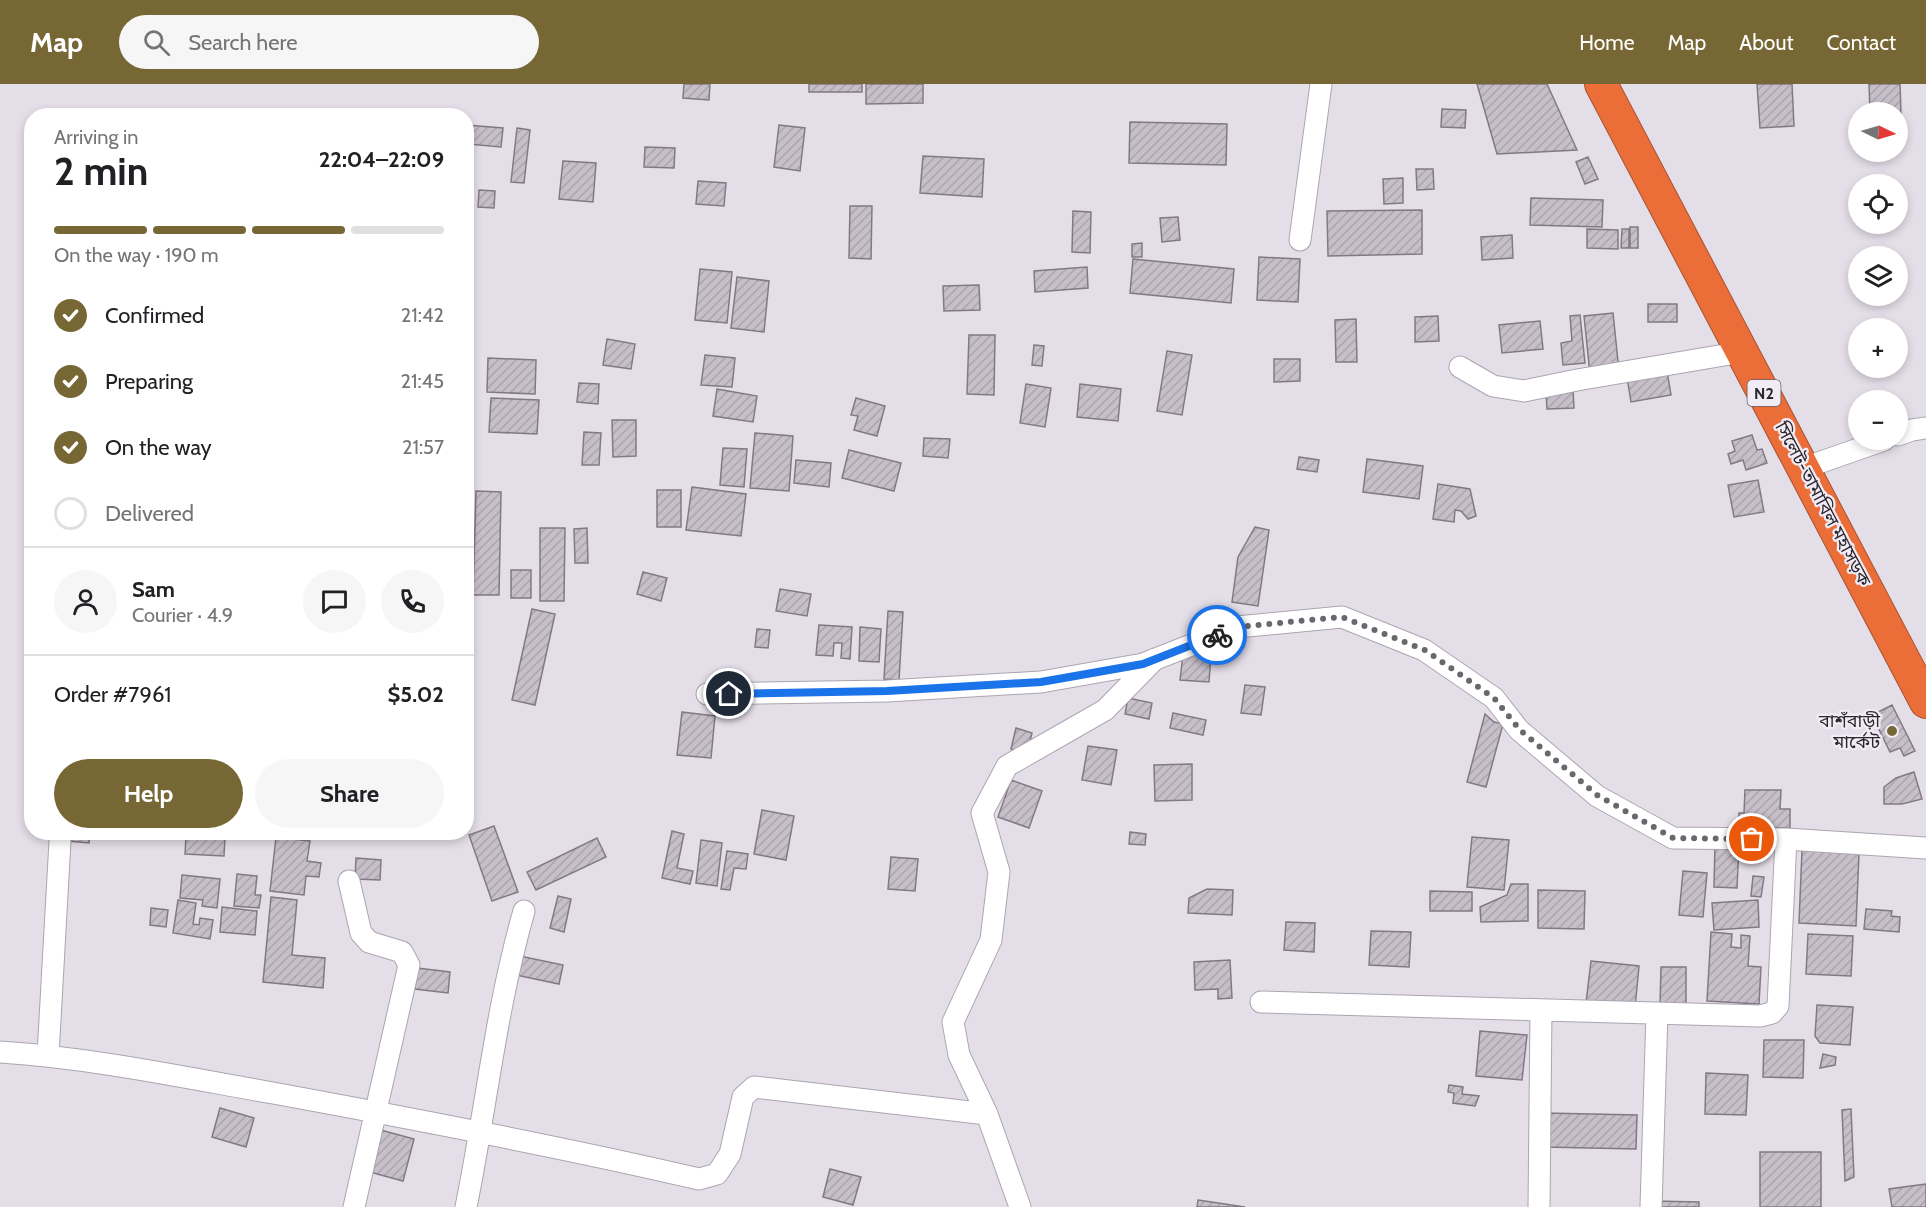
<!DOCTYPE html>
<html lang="en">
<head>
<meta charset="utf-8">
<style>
	:root { --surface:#fff; --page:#f6f6f6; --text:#202124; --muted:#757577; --line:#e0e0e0; --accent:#776735 }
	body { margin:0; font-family:Cabin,"Noto Sans Bengali",sans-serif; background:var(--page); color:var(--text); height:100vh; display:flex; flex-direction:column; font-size:22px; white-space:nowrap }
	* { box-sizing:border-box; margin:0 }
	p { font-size:20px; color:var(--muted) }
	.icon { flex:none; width:33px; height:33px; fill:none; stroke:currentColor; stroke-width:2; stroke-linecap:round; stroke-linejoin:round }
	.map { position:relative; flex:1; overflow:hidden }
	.side { position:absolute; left:24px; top:24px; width:450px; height:732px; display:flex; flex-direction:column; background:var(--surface); border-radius:24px; box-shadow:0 3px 9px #0003 }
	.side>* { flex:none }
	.needle { width:39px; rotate:95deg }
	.fabs { position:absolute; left:1848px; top:18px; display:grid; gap:12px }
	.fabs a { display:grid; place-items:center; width:60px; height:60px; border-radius:50%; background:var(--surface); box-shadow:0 3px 9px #0003; font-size:30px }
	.pin { position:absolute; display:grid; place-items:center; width:51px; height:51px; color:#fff; margin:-26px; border:3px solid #fff; border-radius:50%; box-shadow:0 2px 6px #0007 }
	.courier { position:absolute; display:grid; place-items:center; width:60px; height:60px; margin:-30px; border:4px solid #1a73e8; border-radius:50%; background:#fff; color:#222; box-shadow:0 2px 8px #0007 }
	.head em { font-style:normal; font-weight:700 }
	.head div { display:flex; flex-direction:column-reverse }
	.head { display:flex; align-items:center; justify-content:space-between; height:102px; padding:0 30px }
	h1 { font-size:39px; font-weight:700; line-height:45px }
	.bar { display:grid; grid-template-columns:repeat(4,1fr); gap:9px 6px; align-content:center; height:72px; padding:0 30px }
	.bar i { height:8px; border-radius:4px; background:var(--line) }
	.bar .active { background:var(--accent) }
	.bar p { grid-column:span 4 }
	.line { display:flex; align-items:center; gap:15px; padding:0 30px; border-top:2px solid var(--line) }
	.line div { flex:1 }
	.round { display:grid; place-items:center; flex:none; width:63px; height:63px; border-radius:32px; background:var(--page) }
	ol { padding:0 30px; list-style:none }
	li { display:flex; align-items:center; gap:18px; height:66px }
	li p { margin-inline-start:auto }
	li .icon { padding:6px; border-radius:50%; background:var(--accent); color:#fff; stroke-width:4 }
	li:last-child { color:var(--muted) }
	li i { width:33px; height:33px; border:3px solid var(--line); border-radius:50% }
	.primary-button { display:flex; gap:12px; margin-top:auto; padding:12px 30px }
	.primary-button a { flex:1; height:69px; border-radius:36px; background:var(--accent); color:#fff; font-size:24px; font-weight:700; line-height:69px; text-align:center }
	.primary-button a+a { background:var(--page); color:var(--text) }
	header { display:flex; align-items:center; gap:36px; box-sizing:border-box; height:84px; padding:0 30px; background:var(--accent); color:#fff }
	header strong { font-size:28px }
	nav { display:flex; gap:33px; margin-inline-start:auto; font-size:21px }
	.search { width:420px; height:54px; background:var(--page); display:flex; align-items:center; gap:15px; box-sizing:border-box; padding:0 21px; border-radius:33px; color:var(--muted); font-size:22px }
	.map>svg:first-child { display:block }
	.building { fill:url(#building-hatch); stroke:#817a84; stroke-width:1.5 }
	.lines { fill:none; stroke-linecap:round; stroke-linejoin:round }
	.minor-casing { stroke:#aba5b0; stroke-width:23 }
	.highway-casing { stroke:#a75434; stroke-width:34 }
	.minor { stroke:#fff; stroke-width:21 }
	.highway { stroke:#eb6d38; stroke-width:32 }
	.done { stroke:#6b676e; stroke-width:6; stroke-dasharray:0 10.8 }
	.route { stroke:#1a73e8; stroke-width:8 }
	.poi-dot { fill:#776735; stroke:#f1ebf6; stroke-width:2 }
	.labels { text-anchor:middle; stroke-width:4.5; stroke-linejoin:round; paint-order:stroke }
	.shield { fill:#f1ebf6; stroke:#666269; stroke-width:1.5 }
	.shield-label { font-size:16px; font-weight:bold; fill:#2a272c }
	.street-label { font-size:18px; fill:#2a272c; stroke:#f1ebf6 }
	.poi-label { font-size:18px; fill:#2a272c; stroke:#f1ebf6; text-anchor:end }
</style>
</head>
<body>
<header>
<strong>Map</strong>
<div class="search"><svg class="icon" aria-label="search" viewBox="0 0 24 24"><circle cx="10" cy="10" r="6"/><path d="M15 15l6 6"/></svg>Search here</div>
<nav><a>Home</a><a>Map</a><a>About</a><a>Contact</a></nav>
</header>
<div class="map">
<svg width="1926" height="1123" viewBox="0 0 1926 1123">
	<defs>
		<pattern id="building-hatch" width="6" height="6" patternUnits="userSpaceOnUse" patternTransform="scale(1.5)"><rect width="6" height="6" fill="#c6bfca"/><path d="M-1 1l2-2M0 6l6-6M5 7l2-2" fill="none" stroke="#aaa4ae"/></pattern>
	</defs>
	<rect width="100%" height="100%" fill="#e4dee9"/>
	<path class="building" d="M684,0H710L709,16L683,14Z
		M809,0H862V8H809Z
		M866,0H923V19L866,20Z
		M1477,0H1547L1577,66L1497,70Z
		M1757,0H1792L1794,42L1760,44Z
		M1869,0H1900L1901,30L1898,31V28H1870Z
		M1442,25L1466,26L1465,44L1441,43Z
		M1130,38L1227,40L1226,81L1129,79Z
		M466,41L503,44L501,63L468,60L466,71Z
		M779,41L805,44L800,87L774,83Z
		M517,44L530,46L524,99L511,98Z
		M645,63L675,64L674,84L644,83Z
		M923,72L984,75L982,113L920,109Z
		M1588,73L1598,95L1585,100L1576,78Z
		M563,77L596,79L593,118L559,115Z
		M1416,85H1433L1434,105L1417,106Z
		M1403,94V119L1384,120L1383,95Z
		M698,97L726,99L724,122L696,120Z
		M479,106L495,107L494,124L478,123Z
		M1531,114L1603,116L1602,143L1530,141Z
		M850,122H872L871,175L849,174Z
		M1422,126V170L1328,172L1327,127Z
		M1073,127L1091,128L1090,169L1072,168Z
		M1178,133L1180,156L1162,158L1160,134Z
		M1630,143H1638V164H1630Z
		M1587,145L1618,146V165L1587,164Z
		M1622,145H1629V164H1621Z
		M1512,151L1513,174L1482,176L1481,153Z
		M1142,159V173H1132V160Z
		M1259,173L1300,175L1298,218L1257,216Z
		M1133,175L1234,185L1231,219L1130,209Z
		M1087,183L1088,204L1035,208L1034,187Z
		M700,185L732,188L727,239L695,236Z
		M737,193L769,197L764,248L731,244Z
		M466,196L472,197L469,218L466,217Z
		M979,201L980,226L944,227L943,202Z
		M1648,220H1677V238H1648Z
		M1613,229L1619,287L1590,290L1584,232Z
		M1580,231L1585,279L1563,281L1561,259L1572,257L1570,232Z
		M1438,232L1439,257L1415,258V233Z
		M1356,235L1357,278H1336L1335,236Z
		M1540,237L1543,265L1502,269L1499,241Z
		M969,251H995L994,311L967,310Z
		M607,255L635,260L631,285L603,281Z
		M1034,261L1044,262L1042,282L1032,281Z
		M1167,267L1192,271L1182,331L1157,327Z
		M705,271L735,274L732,303L701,301Z
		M488,274L536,276L535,310L487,308Z
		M1274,275H1300V297L1274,298Z
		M1667,287L1671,311L1631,318L1627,293Z
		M579,299L599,300L598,320L577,318Z
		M1026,300L1051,304L1045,343L1020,339Z
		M1080,300L1121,305L1118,337L1077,333Z
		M717,305L757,312L753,338L713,332Z
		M1573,306L1574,324L1547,325L1546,308Z
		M491,314L539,316L537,350L489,348Z
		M856,314L885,322L877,352L854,346L858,332L851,331Z
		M612,336H636V372L613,373Z
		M584,348L601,349L599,381H582Z
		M755,349L793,352L789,407L750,404Z
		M1752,351L1757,366L1762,365L1767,379L1746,386L1743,376L1731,380L1728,370L1735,367L1732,357Z
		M924,354L950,355L948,374L923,372Z
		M723,364L747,365L744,403L720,401Z
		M849,366L901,379L894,407L842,394Z
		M1299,373L1319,376L1317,388L1297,385Z
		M1367,375L1423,382L1419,415L1363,408Z
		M796,376L831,379L829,403L794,399Z
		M1758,396L1764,428L1734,433L1728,401Z
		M1438,400L1470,405L1476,432L1468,435L1461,427L1455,426L1454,438L1433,435Z
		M692,403L746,410L741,452L686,446Z
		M657,406H681V443H657Z
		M476,407L501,408L499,511H473Z
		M1255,443L1269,446L1258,522L1232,518L1238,473Z
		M540,444H565L564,517H540Z
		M587,444L588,479H575L574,445Z
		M511,486H531V514H511Z
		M643,488L667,494L661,517L637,510Z
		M780,505L811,510L807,532L776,527Z
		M532,525L555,530L535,621L512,616Z
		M888,527L903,528L899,596L884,595Z
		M819,541L852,543L850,575L841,574L842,559H834L833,572L816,571Z
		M860,543L881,545L879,578L859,577Z
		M757,545L770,546L768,564L755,563Z
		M1183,570L1211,572L1209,598L1180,596Z
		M1245,601L1265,603L1261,631L1241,629Z
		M1128,614L1152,619L1149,635L1125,630Z
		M1892,621L1915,667L1904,672L1900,664L1890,668L1872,631Z
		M682,628L715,632L711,674L677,671Z
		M1173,629L1206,636L1203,651L1170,644Z
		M1485,630L1494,638L1503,640L1486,703L1467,698Z
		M1016,644L1032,649L1027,669L1011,665Z
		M1088,662L1117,666L1111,701L1082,696Z
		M1192,680V716L1155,717L1154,681Z
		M1914,688L1922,715L1902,720H1884V703L1896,694Z
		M1011,696L1042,707L1029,744L998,733Z
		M1745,706H1781L1780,725H1790V744L1739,743V729H1744Z
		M762,726L794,732L786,776L754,770Z
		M494,742L518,808L492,817L469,751Z
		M672,747L684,750L677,784L693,787L690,800L662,794Z
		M69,748H90L89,759L68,757Z
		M1130,748L1146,750L1145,761L1129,760Z
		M186,752L225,754L224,772L185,770Z
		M276,753L310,757L307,777L321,779L319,793L306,792L304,811L270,807Z
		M1472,753L1509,756L1504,806L1467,803Z
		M597,754L606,773L536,806L527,788Z
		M701,756L722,759L717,802L696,799Z
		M1715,761H1739L1737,804L1714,803Z
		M1802,766L1859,769L1856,842L1799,839Z
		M727,767L748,770L746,785L734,784L730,806L721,805Z
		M891,773L918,775L915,807L888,805Z
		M356,774L381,776L380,796L355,795Z
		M1683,787L1707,789L1703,833L1679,831Z
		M237,790L257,792L255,811H261L259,824L234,822Z
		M182,791L220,795L217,824L202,822L203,816L180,814Z
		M1753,792L1764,793L1761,813L1751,812Z
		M1511,800H1528V837L1481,838L1480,823L1507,811Z
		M1207,805L1233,806L1232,831L1188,829L1189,814Z
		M1538,806L1585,807L1584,845L1538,844Z
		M1430,807L1472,808V827H1430Z
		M558,812L571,815L564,848L550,844Z
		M271,813L297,816L292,871L325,874L323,904L263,898Z
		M178,816L196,819L193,840L199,841L200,834L213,836L210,855L173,849Z
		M1758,816L1759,843L1714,846L1712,819Z
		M222,823L257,827L255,851L220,848Z
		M151,824L168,826L166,843L150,841Z
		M1866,825L1892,827L1891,832L1900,833L1899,848L1864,845Z
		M1286,838L1315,839L1314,868L1284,866Z
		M1371,847L1411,848L1409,883L1369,881Z
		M1711,848L1732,850L1731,863L1741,864V851L1750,852L1748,882L1761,883L1759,920L1707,917Z
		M1808,850L1853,852L1851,892L1806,890Z
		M515,871L563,881L559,900L511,890Z
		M1230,876L1232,914L1218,915V905L1195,906L1194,878Z
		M1591,877L1639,882L1635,924L1586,919Z
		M1661,883H1686V922H1660Z
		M417,884L450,888L448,909L415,905Z
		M1817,921L1853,923L1850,961L1820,959L1815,952Z
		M1480,947L1527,951L1522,996L1476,992Z
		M1764,956H1804L1803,994L1763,993Z
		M1823,970L1836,973L1835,981L1820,984Z
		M1706,989L1748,991L1746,1031L1705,1030Z
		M1449,1001L1463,1003L1462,1010L1479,1012L1475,1022L1453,1019L1454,1009L1448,1008Z
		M220,1024L254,1034L246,1063L212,1053Z
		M1851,1025L1854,1093L1845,1097L1842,1026Z
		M1544,1029L1637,1031L1636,1065L1544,1063Z
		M377,1045L414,1055L403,1097L366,1087Z
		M1760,1068H1821V1123H1760Z
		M830,1085L861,1093L853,1121L823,1113Z
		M1926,1100V1123H1892L1889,1105Z
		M1198,1116L1245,1123H1197Z
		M1653,1117L1699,1118V1123H1653Z"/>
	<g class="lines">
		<defs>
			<path id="minor" d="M1300,156L1321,0
				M1460,283L1493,302L1524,307L1577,296L1742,268
				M1898,351L1912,346L1926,344
				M1804,384L1884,356
				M707,610L887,607L1041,598L1143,580L1237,543L1342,533L1424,566L1494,614L1519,646L1597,712L1673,754L1786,755L1926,764
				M349,797L361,849L369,858L402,868L409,881L354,1123
				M1261,918L1760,932L1772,929L1778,922L1786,755
				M0,968C92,974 182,993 273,1009C415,1035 558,1062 699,1095L717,1090L730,1070L743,1013L754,1003L987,1030
				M48,971L60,757
				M466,1123C486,1025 496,924 524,827
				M1020,1123L987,1030L959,971L953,938L991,856L999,788L982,729L1007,682L1105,626L1155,575
				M1539,1123L1541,926
				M1651,1123L1657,929"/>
			<path id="highway" d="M1601,0L1926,618"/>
		</defs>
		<use href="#minor" class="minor-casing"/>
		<use href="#highway" class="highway-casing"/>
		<use href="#minor" class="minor"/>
		<use href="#highway" class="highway"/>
	</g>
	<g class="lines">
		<path class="done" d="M1217,551L1237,543L1342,533L1425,566L1494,614L1520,646L1597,711L1673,754L1752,755"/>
		<path class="route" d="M729,610L887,607L1041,598L1143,580L1217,551"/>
	</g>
	<circle class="poi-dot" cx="1892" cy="647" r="6"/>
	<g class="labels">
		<rect class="shield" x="1747.5" y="296" width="33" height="26" rx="4.5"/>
		<g class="shield-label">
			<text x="1764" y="315">N2</text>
		</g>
		<g class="street-label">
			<text transform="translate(1823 420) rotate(62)" y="6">সিলেট-তামাবিল মহাসড়ক</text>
		</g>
		<g class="poi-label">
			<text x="1880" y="643">বাশঁবাড়ী<tspan x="1880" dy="21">মার্কেট</tspan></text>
		</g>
	</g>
</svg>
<div class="fabs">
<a><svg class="needle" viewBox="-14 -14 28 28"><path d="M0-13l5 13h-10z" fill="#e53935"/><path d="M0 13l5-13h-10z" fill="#757577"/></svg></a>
<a><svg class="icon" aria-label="locate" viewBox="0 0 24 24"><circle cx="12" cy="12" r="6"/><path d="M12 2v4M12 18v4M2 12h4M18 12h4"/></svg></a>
<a><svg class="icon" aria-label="layers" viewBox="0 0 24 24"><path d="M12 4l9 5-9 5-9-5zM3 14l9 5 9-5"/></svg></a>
<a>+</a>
<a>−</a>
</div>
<div class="pin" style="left:1752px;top:755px;background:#ea580c"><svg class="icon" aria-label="bag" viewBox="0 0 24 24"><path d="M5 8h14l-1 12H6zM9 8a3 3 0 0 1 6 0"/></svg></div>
<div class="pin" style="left:729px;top:610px;background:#1f2937"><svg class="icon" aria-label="home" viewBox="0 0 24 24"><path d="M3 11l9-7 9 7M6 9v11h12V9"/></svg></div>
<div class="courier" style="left:1217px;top:551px"><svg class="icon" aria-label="bike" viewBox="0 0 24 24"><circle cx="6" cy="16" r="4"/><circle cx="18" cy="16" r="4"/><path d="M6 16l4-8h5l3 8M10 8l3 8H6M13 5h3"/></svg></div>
<section class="side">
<div class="head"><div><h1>2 min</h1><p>Arriving in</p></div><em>22:04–22:09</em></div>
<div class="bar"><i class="active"></i><i class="active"></i><i class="active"></i><i></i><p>On the way · 190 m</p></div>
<ol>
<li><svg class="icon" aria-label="check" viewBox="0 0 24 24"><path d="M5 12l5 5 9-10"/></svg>Confirmed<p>21:42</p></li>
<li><svg class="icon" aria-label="check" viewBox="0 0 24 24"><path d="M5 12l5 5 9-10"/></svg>Preparing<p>21:45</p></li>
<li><svg class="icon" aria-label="check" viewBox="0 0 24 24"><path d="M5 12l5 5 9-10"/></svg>On the way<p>21:57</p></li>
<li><i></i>Delivered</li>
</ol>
<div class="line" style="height:108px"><a class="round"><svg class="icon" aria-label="person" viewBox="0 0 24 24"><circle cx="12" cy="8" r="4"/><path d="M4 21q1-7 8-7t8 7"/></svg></a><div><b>Sam</b><p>Courier · 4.9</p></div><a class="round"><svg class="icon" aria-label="chat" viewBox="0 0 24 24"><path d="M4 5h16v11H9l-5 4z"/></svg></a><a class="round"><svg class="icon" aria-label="phone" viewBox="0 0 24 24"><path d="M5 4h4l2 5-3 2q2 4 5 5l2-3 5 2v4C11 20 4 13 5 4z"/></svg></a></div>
<div class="line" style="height:78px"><div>Order #7961</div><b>$5.02</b></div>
<div class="primary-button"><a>Help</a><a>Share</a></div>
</section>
</div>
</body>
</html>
